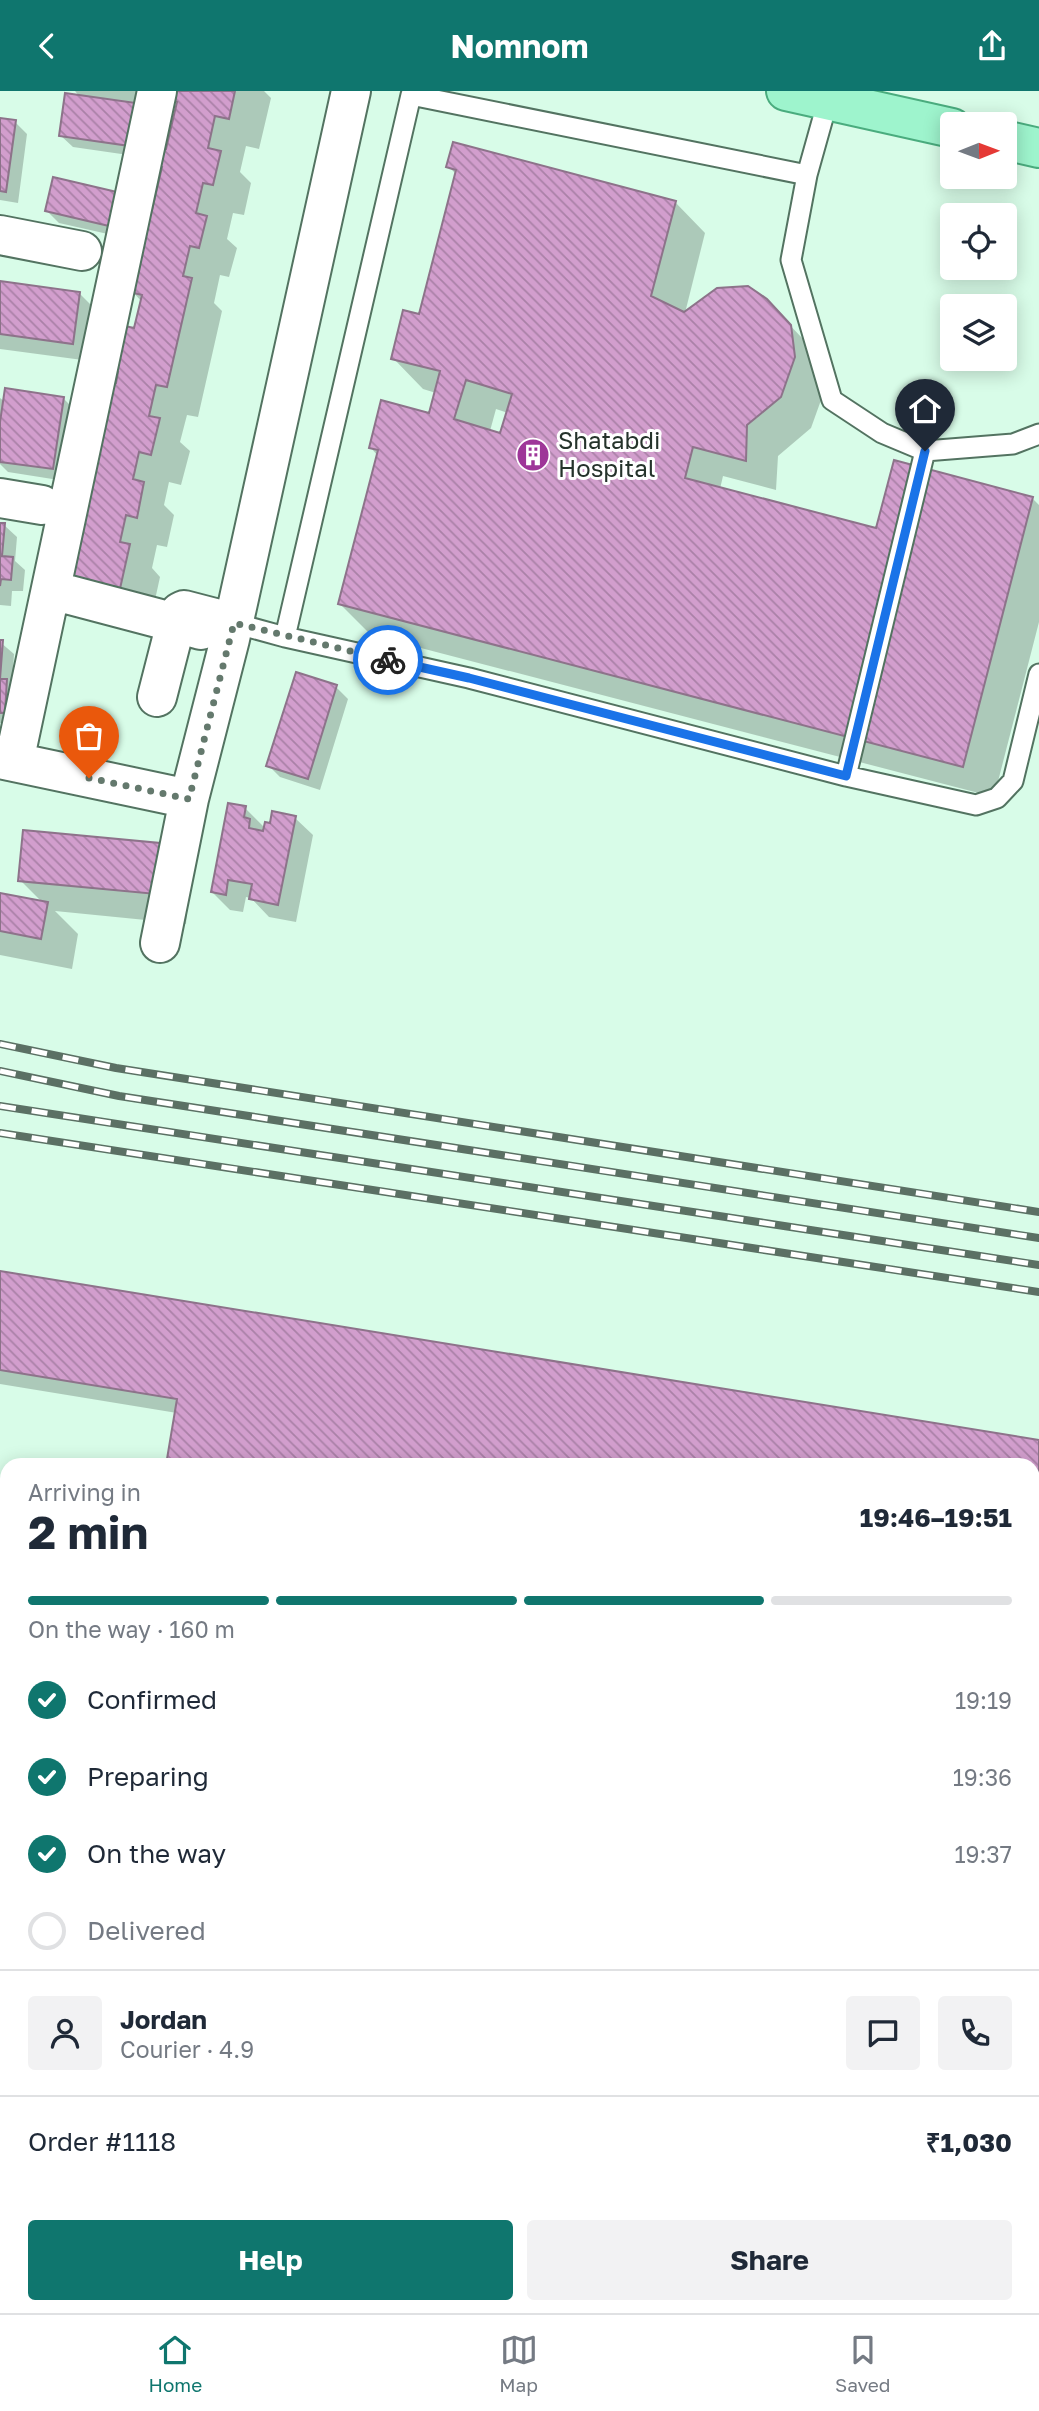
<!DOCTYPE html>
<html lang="en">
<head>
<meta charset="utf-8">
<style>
	:root { --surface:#fff; --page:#f2f2f3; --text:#1f2937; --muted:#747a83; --line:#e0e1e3; --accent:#0f766e }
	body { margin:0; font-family:"Golos Text",sans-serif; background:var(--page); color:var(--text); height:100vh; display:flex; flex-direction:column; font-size:26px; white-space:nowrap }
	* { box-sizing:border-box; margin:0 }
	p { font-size:23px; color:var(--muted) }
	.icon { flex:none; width:38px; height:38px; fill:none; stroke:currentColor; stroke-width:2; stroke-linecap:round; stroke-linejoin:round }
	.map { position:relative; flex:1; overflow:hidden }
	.sheet { position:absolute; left:0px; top:1367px; width:1040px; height:856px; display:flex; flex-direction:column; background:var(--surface); border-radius:21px 21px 0 0; box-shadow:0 4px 18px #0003 }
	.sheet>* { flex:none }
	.needle { width:46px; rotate:89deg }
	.tools { position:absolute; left:940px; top:21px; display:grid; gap:14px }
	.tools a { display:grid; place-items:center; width:77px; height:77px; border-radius:7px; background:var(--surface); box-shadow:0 4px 18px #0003; font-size:35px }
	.pin { position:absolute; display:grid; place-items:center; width:60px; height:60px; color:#fff; margin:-72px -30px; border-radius:50% 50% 50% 0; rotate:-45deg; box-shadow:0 0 7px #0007 }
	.pin .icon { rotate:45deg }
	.courier { position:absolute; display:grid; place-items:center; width:70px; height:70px; margin:-35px; border:5px solid #1a73e8; border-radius:50%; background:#fff; color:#222; box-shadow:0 2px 9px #0007 }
	.head em { font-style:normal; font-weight:700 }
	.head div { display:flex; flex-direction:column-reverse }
	.head { display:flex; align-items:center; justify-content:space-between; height:119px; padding:0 28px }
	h1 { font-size:46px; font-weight:700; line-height:52px }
	.bar { display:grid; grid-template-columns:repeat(4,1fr); gap:10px 7px; align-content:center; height:84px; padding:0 28px }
	.bar i { height:9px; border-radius:5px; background:var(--line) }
	.bar .on { background:var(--accent) }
	.bar p { grid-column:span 4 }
	.line { display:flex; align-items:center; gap:18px; padding:0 28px; border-top:2px solid var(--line) }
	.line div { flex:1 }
	.round { display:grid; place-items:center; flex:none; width:74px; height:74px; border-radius:7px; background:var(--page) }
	ol { padding:0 28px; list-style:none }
	li { display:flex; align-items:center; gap:21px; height:77px }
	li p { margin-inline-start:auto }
	li .icon { padding:7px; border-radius:50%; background:var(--accent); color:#fff; stroke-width:4 }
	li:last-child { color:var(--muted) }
	li i { width:38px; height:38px; border:4px solid var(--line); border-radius:50% }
	.cta { display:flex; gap:14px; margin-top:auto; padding:14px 28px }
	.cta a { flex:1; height:80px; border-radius:7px; background:var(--accent); color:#fff; font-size:28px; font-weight:700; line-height:80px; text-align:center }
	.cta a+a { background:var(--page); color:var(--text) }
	header { display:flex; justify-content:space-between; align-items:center; height:91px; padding:0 28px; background:var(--accent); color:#fff; font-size:32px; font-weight:700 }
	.tabs { display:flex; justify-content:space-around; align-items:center; height:98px; border-top:2px solid var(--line); background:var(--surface); font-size:19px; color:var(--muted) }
	.tabs a { display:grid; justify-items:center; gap:4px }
	.tabs .on { color:var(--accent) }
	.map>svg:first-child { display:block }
	.shadow { fill:#0003; fill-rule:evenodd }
	.building { fill:url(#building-back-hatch); stroke:#8d738a; stroke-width:2; fill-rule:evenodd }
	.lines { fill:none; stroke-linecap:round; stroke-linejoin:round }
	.service-casing { stroke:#537361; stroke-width:23 }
	.minor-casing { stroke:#537361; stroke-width:42 }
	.primary-casing { stroke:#4aac7e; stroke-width:42 }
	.service { stroke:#fff; stroke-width:19 }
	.minor { stroke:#fff; stroke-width:38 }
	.primary { stroke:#9ef4cd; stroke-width:38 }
	.rail-casing { stroke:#5b7064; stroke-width:8 }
	.rail { stroke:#fff; stroke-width:5; stroke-dasharray:16; stroke-linecap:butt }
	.done { stroke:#64796d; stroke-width:7; stroke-dasharray:0 12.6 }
	.route { stroke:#1a73e8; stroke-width:9 }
	.labels { text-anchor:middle; stroke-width:6; stroke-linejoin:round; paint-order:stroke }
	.poi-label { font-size:24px; fill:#25332b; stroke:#fff; text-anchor:start }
</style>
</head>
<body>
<header><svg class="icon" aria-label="back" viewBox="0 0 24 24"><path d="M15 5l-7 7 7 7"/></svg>Nomnom<svg class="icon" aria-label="share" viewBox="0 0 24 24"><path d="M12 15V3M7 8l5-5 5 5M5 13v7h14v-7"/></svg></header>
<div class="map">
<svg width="1039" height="2222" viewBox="0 0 1039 2222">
	<defs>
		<pattern id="building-back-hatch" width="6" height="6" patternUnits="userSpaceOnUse" patternTransform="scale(1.75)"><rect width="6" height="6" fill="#d29ecd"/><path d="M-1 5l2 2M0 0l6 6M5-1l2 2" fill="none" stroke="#aa81a7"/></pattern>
	</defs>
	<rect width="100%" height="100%" fill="#d8fce8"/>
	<path class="shadow" d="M75,0H149V67L73,56L60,44L81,7Z
		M177,0H264L271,7L259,58L246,55L240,81L251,92L244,124L233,122L227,148L237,157L229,186L220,184L214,212L222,220L198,326L187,324L180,351L190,360L181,394L169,391L164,414L174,424L167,456L157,454L152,477L160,486L148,541L112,532L117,294L119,283L117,280L135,239L142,211L132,200L139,183L149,138L145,135L153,121L163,78L159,74L167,60L178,13L175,9Z
		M0,29L15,31L27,43L18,112L0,109Z
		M448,75L675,111L705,142L685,222L766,209L821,267L825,298L811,337L778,365L776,399L723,385L720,398L877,439L1032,407L1039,414V531L994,706L371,544L340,513L378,365L371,357L430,324L436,302L423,298L393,267L420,225L457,84ZM496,318L508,322L502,344L490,340Z
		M116,103L121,146L59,132L47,120Z
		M0,192L79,202L97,220L90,270L0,258Z
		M0,307L5,311L63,307L75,319L65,390L8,381L0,373Z
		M0,433L4,434L17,446L15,470L25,479L23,500H12L11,515L0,514Z
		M0,551L14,563L12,596L16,633L0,632Z
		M297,584L336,596L348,608L320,699L280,686L268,674Z
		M245,717L266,738L295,727L313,744L296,831L269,826L251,807L246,806L243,821L230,819L212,801Z
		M159,754L190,785L186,833L55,820L78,843L72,878L0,864V804L43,812L20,789Z
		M0,1182L1039,1351V1547L1032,1546V1374L177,1322L0,1293Z"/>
	<path class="building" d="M175,0H235L229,28L215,25L208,57L221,60L213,94L203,92L196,122L207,125L199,157L190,155L183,185L192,187L167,296L156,294L149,325L160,327L151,364L139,361L133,388L144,391L137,427L126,424L120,451L130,453L117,511L66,490L112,291L116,292L118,281H115L125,235L134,237L142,204L130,201L138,181L148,136L143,135L147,118L152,119L162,76L157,75L162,57L166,58L177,11L173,10Z
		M65,2L143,13L137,56L59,45Z
		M0,27L16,29L6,101L0,100Z
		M453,51L676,110L651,205L684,221L717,197L748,195L767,208L791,234L795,266L781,306L747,334L746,370L693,356L685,387L876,437L894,369L1033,406L963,676L338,513L378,359L369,357L381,309L429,322L440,280L391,268L403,219L419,223L456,79L446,76ZM466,289L512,303L500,342L454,328Z
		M53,86L117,101L109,135L45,120Z
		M0,190L80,201L73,253L0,243Z
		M5,297L64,306L53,378L0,371V331Z
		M0,432H5L2,465L13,466L11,489L1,488L0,495Z
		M0,549H3L0,588H7L5,622H0Z
		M296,581L337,594L308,688L266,675Z
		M228,712L246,715L244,726L250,728L249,737L263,740L265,731L270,732L272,720L296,725L278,814L249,808L252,793L228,789L226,804L211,801Z
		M23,739L160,752L156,803L18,790Z
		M0,802L48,811L41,848L0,840Z
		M0,1180L1039,1349V1533L1032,1532V1374H166L177,1308L0,1279Z"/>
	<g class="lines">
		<defs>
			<path id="service" d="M828,9L807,84L791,169L832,309L882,342L925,360L1013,353L1039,343
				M234,532L285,546L469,587L846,685L976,714L997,707L1013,690L1039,583
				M285,546L411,4L807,84
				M846,685L925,360"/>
			<path id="minor" d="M0,144L82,160
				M0,407L42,414
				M51,499L176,532L180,521L184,519L234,532
				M157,606L176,532L201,539
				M0,668L189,708
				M14,671L157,0
				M160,852L189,708L230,548L351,0"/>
			<path id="primary" d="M786,0L952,37
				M1004,49L1039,57"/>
		</defs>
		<use href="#service" class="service-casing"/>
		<use href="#minor" class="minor-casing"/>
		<use href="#primary" class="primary-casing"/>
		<use href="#service" class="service"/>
		<use href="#minor" class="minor"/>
		<use href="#primary" class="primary"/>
		<defs>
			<path id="rail" d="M0,953L116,977L1039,1121
				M0,980L119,1005L1039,1147
				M0,1015L1039,1174
				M0,1042L1039,1201"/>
		</defs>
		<use href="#rail" class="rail-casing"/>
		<use href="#rail" class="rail"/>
	</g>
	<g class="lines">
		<path class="done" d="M89,687L189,708L234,532L388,569"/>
		<path class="route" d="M388,569L469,587L846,685L925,360"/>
	</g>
	<defs>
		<symbol id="building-disc" viewBox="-11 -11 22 22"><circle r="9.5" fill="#9e3598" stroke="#fff"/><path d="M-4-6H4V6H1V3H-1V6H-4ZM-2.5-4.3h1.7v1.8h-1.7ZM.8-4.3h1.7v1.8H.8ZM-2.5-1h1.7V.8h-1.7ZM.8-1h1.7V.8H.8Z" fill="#fff"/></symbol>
	</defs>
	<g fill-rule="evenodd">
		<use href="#building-disc" x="514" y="345" width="38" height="38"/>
	</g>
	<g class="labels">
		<g class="poi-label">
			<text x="558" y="358">Shatabdi<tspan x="558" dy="28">Hospital</tspan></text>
		</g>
	</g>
</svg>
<div class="tools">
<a><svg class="needle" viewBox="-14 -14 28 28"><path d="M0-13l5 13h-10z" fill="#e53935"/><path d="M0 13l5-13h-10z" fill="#747a83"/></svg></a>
<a><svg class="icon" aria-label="locate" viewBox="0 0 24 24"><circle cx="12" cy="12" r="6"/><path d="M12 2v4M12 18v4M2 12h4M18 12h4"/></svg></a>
<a><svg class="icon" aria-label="layers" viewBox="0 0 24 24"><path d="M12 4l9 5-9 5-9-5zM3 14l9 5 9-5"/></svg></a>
</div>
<div class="pin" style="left:89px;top:687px;background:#ea580c"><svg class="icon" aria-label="bag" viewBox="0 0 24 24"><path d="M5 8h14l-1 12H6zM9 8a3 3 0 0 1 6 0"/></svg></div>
<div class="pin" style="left:925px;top:360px;background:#1f2937"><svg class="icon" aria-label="home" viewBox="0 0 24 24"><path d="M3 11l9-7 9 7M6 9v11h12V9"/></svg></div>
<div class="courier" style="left:388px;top:569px"><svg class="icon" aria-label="bike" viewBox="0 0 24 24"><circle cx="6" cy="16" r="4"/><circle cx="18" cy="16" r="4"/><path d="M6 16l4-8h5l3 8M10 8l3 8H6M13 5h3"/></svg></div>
<section class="sheet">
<div class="head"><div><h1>2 min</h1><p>Arriving in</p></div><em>19:46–19:51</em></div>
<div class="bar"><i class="on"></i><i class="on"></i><i class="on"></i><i></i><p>On the way · 160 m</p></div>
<ol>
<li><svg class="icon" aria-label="check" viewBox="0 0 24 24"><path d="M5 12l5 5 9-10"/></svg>Confirmed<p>19:19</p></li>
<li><svg class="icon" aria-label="check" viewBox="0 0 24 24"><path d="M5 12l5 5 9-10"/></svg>Preparing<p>19:36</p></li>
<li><svg class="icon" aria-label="check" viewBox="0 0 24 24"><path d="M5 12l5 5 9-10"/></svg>On the way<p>19:37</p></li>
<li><i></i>Delivered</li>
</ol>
<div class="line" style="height:126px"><a class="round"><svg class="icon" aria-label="person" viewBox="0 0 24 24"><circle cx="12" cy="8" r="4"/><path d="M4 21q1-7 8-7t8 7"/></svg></a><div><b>Jordan</b><p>Courier · 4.9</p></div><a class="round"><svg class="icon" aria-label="chat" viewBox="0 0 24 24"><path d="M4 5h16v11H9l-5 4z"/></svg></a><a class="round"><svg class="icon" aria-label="phone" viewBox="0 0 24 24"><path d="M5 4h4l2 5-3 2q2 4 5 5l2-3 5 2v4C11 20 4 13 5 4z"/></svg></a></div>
<div class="line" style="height:91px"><div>Order #1118</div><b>₹1,030</b></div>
<div class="cta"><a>Help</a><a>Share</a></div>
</section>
</div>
<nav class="tabs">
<a class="on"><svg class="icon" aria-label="home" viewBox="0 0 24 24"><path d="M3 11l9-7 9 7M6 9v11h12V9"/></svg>Home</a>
<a><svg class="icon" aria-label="map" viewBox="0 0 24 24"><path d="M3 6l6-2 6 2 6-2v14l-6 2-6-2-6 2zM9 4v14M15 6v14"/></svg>Map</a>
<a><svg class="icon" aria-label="saved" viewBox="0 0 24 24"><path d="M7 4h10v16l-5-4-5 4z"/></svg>Saved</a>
</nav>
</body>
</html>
